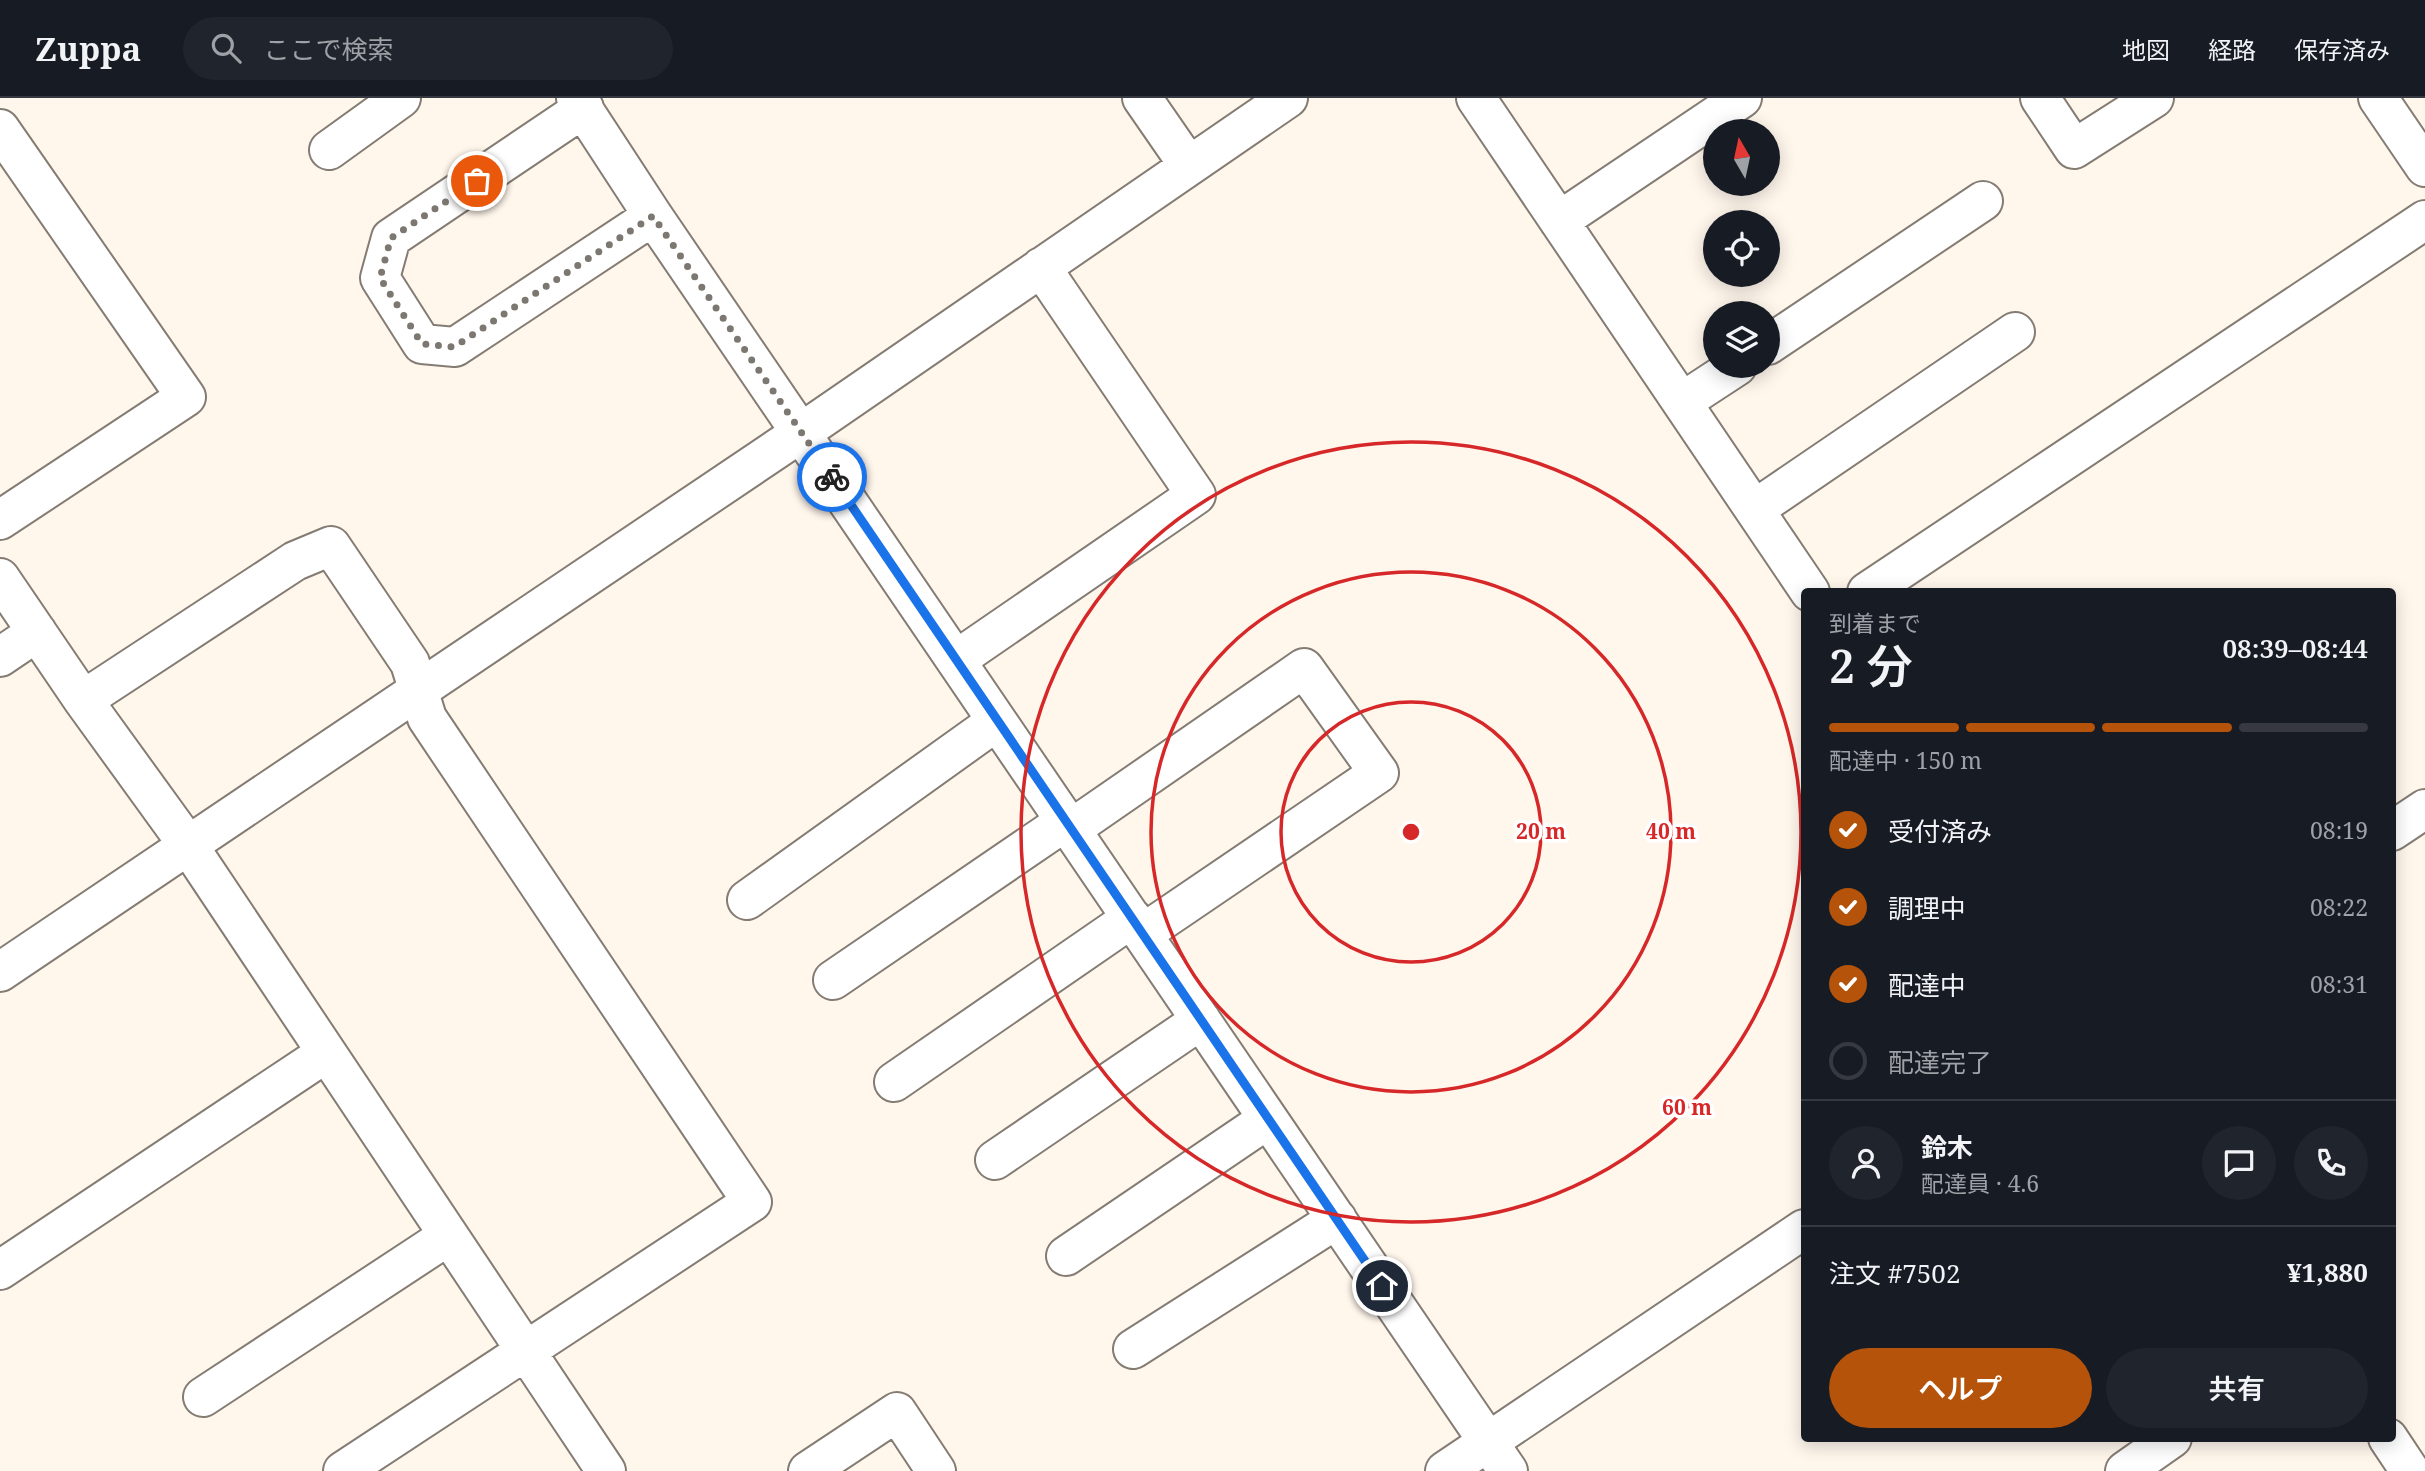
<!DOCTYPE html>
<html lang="ja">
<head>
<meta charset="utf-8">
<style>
	:root { --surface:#171b24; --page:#20242c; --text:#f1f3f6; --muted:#9ea1a6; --line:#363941; --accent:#b45309 }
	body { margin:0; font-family:"Noto Serif","Noto Sans JP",serif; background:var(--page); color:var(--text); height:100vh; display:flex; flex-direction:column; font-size:26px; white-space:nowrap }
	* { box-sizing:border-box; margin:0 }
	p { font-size:23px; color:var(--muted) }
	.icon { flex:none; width:38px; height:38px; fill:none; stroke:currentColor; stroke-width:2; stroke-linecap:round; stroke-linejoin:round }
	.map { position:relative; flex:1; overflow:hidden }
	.drawer { position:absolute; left:1801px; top:490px; width:595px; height:854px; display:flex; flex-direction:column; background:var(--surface); border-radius:7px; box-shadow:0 4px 18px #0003 }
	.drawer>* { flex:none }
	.needle { width:46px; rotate:351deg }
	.controls { position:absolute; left:1703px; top:21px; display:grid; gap:14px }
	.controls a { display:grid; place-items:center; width:77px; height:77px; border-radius:50%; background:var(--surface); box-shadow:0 4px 18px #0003; font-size:35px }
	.pin { position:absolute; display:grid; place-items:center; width:60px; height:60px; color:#fff; margin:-30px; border:4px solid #fff; border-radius:50%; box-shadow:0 2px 7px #0007 }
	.courier { position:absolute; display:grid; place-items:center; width:70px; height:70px; margin:-35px; border:5px solid #1a73e8; border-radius:50%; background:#fff; color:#222; box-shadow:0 2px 9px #0007 }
	.summary em { font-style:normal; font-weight:600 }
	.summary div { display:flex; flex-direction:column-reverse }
	.summary { display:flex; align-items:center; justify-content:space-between; height:119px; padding:0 28px }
	h1 { font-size:46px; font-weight:600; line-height:52px }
	.bar { display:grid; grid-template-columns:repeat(4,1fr); gap:10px 7px; align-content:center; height:84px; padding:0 28px }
	.bar i { height:9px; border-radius:5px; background:var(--line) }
	.bar .selected { background:var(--accent) }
	.bar p { grid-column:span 4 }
	.line { display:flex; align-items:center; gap:18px; padding:0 28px; border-top:2px solid var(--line) }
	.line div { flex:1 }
	.round { display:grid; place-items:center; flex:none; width:74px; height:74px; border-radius:37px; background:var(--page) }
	ol { padding:0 28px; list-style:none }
	li { display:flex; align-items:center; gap:21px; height:77px }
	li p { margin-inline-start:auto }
	li .icon { padding:7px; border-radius:50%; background:var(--accent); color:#fff; stroke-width:4 }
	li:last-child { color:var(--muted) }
	li i { width:38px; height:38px; border:4px solid var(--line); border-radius:50% }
	.action { display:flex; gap:14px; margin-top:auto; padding:14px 28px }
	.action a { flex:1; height:80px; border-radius:42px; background:var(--accent); color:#fff; font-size:28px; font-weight:600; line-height:80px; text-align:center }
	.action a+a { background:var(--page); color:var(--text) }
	header { display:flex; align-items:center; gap:42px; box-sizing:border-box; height:98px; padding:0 35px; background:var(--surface); border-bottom:2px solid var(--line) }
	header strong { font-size:33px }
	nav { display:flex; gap:38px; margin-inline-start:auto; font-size:24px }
	.search { width:490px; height:63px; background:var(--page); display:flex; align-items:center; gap:18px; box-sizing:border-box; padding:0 24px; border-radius:38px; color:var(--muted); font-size:26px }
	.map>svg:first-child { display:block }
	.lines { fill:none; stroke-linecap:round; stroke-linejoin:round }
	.minor-casing { stroke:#847c73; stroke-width:42 }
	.tertiary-casing { stroke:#847c73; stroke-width:42 }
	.minor { stroke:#fff; stroke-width:38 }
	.tertiary { stroke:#fff; stroke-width:38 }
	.done { stroke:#7c7770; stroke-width:7; stroke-dasharray:0 12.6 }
	.route { stroke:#1a73e8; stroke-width:9 }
	.ring { fill:none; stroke:#d62828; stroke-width:3.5 }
	.centre { fill:#d62828; stroke:#fff; stroke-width:3.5 }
	.ring-label { font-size:21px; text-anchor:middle; font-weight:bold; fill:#d62828; stroke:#fff; stroke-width:7; stroke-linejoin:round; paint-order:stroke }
</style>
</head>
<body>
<header>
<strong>Zuppa</strong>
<div class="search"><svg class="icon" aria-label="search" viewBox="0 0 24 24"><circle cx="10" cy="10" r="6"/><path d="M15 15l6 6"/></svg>ここで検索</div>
<nav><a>地図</a><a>経路</a><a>保存済み</a></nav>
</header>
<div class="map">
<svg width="2425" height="1373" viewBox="0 0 2425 1373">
	<rect width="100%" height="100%" fill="#fff6ec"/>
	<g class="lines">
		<defs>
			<path id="minor" d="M576,0L653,118L1508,1373
				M1142,0L1189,68
				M1476,0L1810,494
				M2040,0L2074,51L2154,0
				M2378,0L2425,69
				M584,10L391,140L380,180L422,246L455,249L653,118
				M0,31L186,299L0,422
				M329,52L401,0
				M1559,123L1742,0
				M1768,247L1983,103
				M1682,304L1737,268
				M1755,411L2015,234
				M0,480L83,602L188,747L606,1373
				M1867,494L2425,122
				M0,559L37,534
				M956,562L1196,397L1041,169
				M83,602L295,463L331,448L410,565L427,620L752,1104L343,1373
				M1071,731L1304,570L1379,675L1142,836
				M747,802L997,623
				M0,874L802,334L1288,0
				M833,882L1066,723
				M894,984L1132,820
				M995,1062L1201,922
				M1066,1158L1268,1021
				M0,1172L326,955
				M1133,1251L1337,1121
				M203,1299L448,1138
				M2388,1340L2410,1373
				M808,1373L897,1314L936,1373
				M2125,1373L2172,1340"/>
			<path id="tertiary" d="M2392,733L2425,711
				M1445,1373L1804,1131"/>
		</defs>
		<use href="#minor" class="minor-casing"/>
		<use href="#tertiary" class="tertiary-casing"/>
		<use href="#minor" class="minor"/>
		<use href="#tertiary" class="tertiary"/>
	</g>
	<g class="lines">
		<path class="done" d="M477,83L391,140L380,180L422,246L454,249L653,118L832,379"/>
		<path class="route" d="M832,379L1382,1188"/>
	</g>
	<g class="ring">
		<circle cx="1411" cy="734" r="130"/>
		<circle cx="1411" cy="734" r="260"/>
		<circle cx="1411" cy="734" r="390"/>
	</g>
	<circle cx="1411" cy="734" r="10" class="centre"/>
	<g class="ring-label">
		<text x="1541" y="741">20 m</text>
		<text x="1671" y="741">40 m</text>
		<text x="1687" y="1017">60 m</text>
	</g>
</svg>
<div class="controls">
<a><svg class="needle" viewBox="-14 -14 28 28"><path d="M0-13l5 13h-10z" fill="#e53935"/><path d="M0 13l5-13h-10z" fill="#9ea1a6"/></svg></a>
<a><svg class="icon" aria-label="locate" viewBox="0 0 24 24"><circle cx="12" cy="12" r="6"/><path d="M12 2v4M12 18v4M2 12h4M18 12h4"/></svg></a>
<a><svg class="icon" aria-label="layers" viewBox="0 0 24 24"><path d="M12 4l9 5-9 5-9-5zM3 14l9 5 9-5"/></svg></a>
</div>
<div class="pin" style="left:477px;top:83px;background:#ea580c"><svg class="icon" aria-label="bag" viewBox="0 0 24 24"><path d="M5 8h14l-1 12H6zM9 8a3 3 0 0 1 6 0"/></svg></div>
<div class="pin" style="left:1382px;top:1188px;background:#1f2937"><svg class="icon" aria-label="home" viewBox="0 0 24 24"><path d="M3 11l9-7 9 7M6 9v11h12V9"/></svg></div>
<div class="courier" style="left:832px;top:379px"><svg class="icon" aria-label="bike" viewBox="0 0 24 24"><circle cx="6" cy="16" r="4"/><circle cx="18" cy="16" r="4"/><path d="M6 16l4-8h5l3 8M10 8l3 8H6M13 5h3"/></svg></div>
<section class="drawer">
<div class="summary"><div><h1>2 分</h1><p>到着まで</p></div><em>08:39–08:44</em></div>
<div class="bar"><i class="selected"></i><i class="selected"></i><i class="selected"></i><i></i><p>配達中 · 150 m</p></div>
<ol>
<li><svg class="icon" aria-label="check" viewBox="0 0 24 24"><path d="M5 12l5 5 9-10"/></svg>受付済み<p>08:19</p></li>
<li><svg class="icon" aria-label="check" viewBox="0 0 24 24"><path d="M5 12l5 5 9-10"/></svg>調理中<p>08:22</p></li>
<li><svg class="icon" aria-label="check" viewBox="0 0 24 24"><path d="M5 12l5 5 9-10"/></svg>配達中<p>08:31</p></li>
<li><i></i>配達完了</li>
</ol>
<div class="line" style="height:126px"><a class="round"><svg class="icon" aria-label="person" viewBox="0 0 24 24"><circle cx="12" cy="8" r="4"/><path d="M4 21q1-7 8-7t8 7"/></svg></a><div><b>鈴木</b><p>配達員 · 4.6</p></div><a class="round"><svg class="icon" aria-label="chat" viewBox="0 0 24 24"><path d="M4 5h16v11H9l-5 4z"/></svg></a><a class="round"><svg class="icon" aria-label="phone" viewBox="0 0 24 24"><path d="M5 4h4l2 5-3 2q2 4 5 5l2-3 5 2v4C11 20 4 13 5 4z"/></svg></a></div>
<div class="line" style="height:91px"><div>注文 #7502</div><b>¥1,880</b></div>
<div class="action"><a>ヘルプ</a><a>共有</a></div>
</section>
</div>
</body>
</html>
